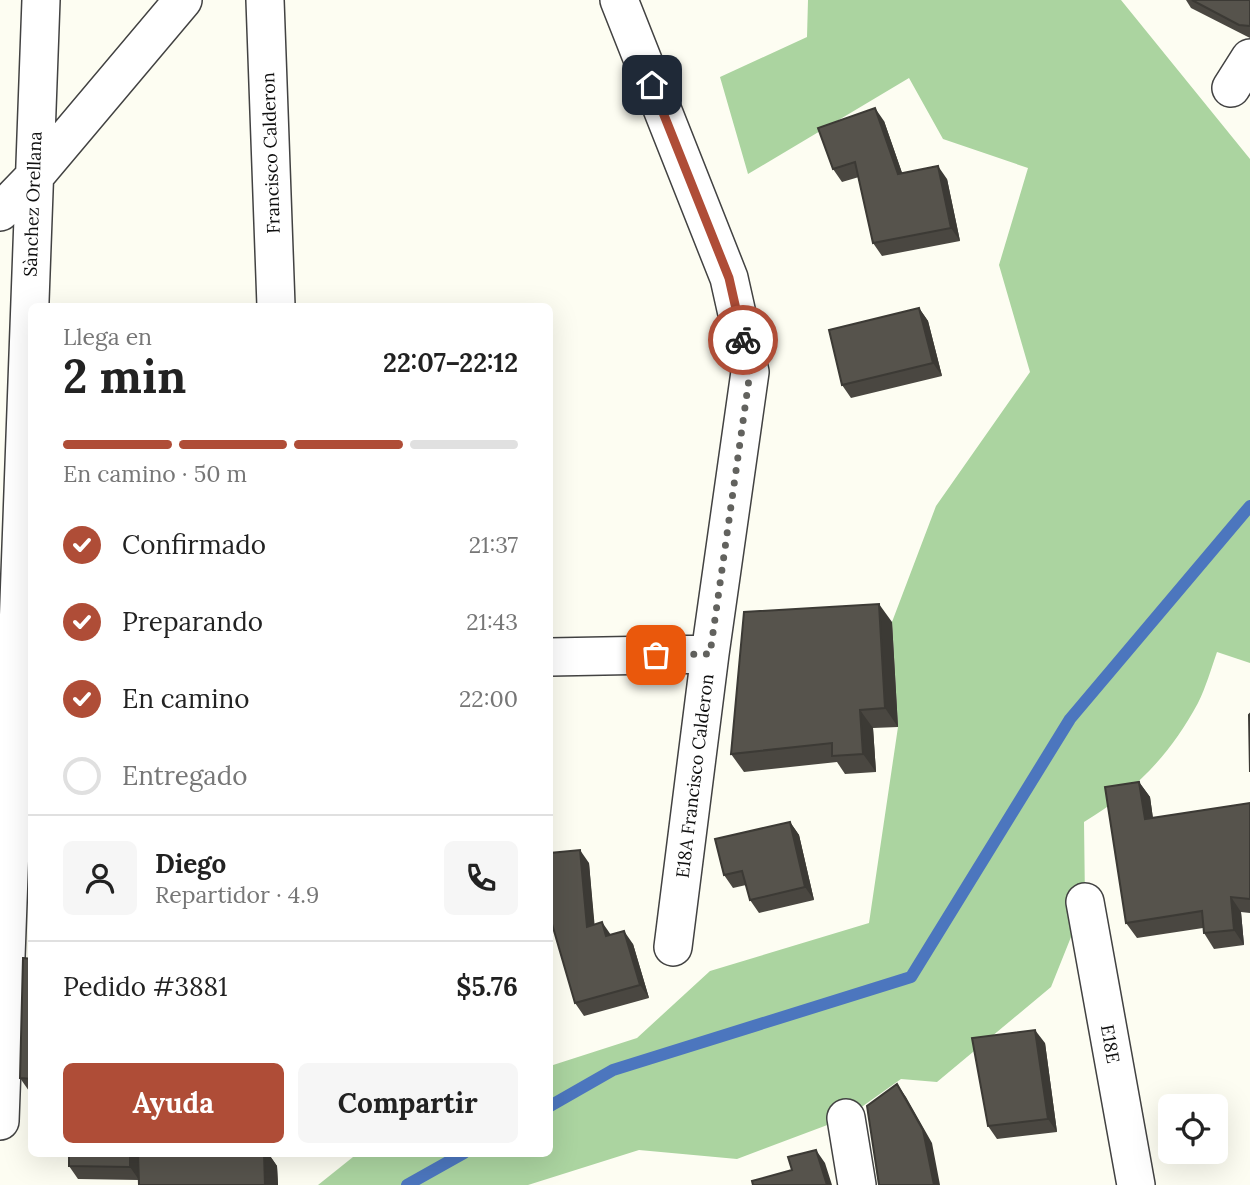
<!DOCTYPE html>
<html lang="es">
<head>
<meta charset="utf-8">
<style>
	:root { --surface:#fff; --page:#f6f6f6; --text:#222; --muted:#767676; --line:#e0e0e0; --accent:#af4d37 }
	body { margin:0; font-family:Lora,serif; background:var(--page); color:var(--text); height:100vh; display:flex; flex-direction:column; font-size:26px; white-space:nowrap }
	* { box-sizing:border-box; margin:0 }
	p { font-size:23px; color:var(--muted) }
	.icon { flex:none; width:38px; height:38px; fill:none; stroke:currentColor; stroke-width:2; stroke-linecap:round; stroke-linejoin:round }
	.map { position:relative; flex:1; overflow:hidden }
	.panel { position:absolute; left:28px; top:303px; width:525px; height:854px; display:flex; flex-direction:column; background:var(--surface); border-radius:10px; box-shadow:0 7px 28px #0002 }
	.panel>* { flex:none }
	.fabs { position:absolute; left:1158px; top:1094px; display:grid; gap:14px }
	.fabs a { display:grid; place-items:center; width:70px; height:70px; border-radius:10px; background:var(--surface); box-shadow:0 7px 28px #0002; font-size:35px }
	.pin { position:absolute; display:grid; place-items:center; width:60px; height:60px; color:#fff; margin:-30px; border-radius:14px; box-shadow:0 4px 10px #0006 }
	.courier { position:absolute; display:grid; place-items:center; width:70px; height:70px; margin:-35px; border:5px solid #af4d37; border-radius:50%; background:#fff; color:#222; box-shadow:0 2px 9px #0007 }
	.summary em { font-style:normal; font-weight:800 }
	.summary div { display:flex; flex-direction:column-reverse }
	.summary { display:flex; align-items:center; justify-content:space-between; height:119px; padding:0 35px }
	h1 { font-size:46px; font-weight:800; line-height:52px }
	.bar { display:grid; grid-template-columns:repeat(4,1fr); gap:10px 7px; align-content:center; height:84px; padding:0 35px }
	.bar i { height:9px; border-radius:5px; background:var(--line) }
	.bar .on { background:var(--accent) }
	.bar p { grid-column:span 4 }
	.line { display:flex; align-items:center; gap:18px; padding:0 35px; border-top:2px solid var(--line) }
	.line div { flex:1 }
	.round { display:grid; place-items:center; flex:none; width:74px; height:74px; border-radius:10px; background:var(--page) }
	ol { padding:0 35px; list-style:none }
	li { display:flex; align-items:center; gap:21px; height:77px }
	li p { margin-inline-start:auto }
	li .icon { padding:7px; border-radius:50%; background:var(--accent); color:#fff; stroke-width:4 }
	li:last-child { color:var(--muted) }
	li i { width:38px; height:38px; border:4px solid var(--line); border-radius:50% }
	.button { display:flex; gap:14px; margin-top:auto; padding:14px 35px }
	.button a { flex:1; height:80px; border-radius:10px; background:var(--accent); color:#fff; font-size:28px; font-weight:800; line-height:80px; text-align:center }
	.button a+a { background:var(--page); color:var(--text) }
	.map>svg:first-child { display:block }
	.forest { fill:#abd4a0 }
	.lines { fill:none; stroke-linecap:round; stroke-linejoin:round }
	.stream { stroke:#4c76be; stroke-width:12 }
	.minor-casing { stroke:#424242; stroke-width:40 }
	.minor { stroke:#fff; stroke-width:37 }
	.wall { fill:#4a4741 }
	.shaded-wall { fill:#3c3a35 }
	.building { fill:#56534c; stroke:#3c3a35; stroke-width:2 }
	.done { stroke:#62625e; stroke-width:7; stroke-dasharray:0 12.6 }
	.route { stroke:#af4d37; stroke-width:9 }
	.labels { text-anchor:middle; stroke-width:7; stroke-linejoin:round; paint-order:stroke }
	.street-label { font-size:18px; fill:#0f0f0f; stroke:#fff }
</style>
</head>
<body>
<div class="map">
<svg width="1250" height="1185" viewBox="0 0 1250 1185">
	<rect width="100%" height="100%" fill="#fdfdf2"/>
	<path class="forest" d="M808,0H1121L1250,159V663L1217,652C1211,669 1206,687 1198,703C1170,755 1135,791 1084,822L1085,902L1051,987L937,1082L901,1079L846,1118L737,1159L639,1150L528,1185H318L358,1153H550V1066L637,1038L710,971L869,923L898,727L892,622L936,506L1030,372L999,265L1028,168L943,139L909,78L748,174L720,77L807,37Z"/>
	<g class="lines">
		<path class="stream" d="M550,1106L613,1070L911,977L1070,719L1250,506
			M407,1185L464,1153"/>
		<defs>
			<path id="minor" d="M265,0L276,306
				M619,0L729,278L750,372L710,654L673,947
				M1231,88L1250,58
				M0,212L34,177L183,0
				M550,657L710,654
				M1085,902L1136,1185
				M846,1118L857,1185
				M0,1121L41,0"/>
		</defs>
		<use href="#minor" class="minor-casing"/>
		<use href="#minor" class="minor"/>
	</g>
	<path class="wall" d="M1186,0H1250V38L1191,8Z
		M884,121L902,173L947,179L960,241L882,256L873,243L859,177L842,182L833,169Z
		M919,308L928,321L942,376L851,398L842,385Z
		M892,622L898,727L873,728L876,772L845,774L837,762L744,772L731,754Z
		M1139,782L1150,797L1153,818L1250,803V913L1241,912L1244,945L1214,949L1204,933L1203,928L1137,938L1126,923Z
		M790,822L799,835L814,900L759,913L750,900L746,885L733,888L724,875Z
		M550,853L589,863L594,925L611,935L633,944L649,998L584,1016L575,1003L554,931H550Z
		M32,959V1091H29L20,1078Z
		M1045,1043L1057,1132L997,1139L988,1126Z
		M69,1153H268L277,1166L278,1185H139V1180L78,1179L69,1166Z"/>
	<path class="shaded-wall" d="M875,108L884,121L907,187L898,174Z
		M938,166L947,179L960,241L951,228Z
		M919,308L928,321L942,376L933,363Z
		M879,604L892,622L898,727L885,708Z
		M860,710L873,728L876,772L863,754Z
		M1139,782L1150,797L1155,834L1145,819Z
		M790,822L799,835L814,900L805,887Z
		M580,850L589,863L596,940L587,927Z
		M1231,897L1241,912L1244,945L1234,930Z
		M602,922L611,935L606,936Z
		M624,931L633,944L649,998L640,985Z
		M1035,1030L1045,1043L1057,1132L1048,1119Z
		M897,1084L906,1097L932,1143L940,1185H934Z
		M816,1150L825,1163L832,1185H827Z
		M130,1153H140L139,1180L130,1167Z
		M264,1153H268L277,1166L278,1185H265Z"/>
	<path class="building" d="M1192,0H1250V26L1239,25Z
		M875,108L898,174L938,166L951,228L873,243L855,162L833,169L818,128Z
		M919,308L933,363L842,385L829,330Z
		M879,604L885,708L860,710L863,754L832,756V743L731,754L744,612Z
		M1250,714V772L1249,715Z
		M1139,782L1145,819L1250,803V899L1231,897L1234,930L1204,933L1202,911L1126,923L1105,787Z
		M790,822L805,887L750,900L742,871L724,875L715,839Z
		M580,850L587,927L602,922L606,936L624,931L640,985L575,1003L550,917V853Z
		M23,958L32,959V1079L20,1078Z
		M1035,1030L1048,1119L988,1126L972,1038Z
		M897,1084L923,1130L934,1185H879L867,1106Z
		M816,1150L827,1185H753L752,1181L792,1170L788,1157Z
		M69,1153H130V1167L69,1166Z
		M138,1153H264L265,1185H139Z"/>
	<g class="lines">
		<path class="done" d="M656,655L710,654L750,372L743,340"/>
		<path class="route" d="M652,85L729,278L743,340"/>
	</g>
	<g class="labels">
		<g class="street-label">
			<text transform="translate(271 153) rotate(-92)" y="6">Francisco Calderon</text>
			<text transform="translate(33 204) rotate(-88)" y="6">Sànchez Orellana</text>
			<text transform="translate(695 776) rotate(-83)" y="6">E18A Francisco Calderon</text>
			<text transform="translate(1110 1044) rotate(80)" y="6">E18E</text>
		</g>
	</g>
</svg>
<div class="fabs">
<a><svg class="icon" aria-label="locate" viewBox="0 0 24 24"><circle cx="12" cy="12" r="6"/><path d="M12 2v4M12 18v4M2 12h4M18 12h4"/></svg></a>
</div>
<div class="pin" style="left:656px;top:655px;background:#ea580c"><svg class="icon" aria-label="bag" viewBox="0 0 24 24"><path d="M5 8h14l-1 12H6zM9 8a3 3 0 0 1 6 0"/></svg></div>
<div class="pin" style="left:652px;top:85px;background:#1f2937"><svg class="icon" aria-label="home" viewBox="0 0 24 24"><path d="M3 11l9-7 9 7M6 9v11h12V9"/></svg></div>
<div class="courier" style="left:743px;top:340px"><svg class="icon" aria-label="bike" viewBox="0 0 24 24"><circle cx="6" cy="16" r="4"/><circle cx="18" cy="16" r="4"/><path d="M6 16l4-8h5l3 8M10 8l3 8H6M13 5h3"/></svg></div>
<section class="panel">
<div class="summary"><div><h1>2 min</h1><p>Llega en</p></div><em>22:07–22:12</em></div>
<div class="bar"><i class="on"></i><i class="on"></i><i class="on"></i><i></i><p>En camino · 50 m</p></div>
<ol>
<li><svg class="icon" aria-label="check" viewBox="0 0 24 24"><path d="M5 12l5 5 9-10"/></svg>Confirmado<p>21:37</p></li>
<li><svg class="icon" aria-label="check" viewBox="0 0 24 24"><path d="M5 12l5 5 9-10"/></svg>Preparando<p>21:43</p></li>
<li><svg class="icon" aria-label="check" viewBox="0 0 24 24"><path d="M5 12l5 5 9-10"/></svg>En camino<p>22:00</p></li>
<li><i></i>Entregado</li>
</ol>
<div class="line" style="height:126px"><a class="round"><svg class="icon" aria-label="person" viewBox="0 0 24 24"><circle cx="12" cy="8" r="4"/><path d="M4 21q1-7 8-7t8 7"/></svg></a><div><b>Diego</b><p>Repartidor · 4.9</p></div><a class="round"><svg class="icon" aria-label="phone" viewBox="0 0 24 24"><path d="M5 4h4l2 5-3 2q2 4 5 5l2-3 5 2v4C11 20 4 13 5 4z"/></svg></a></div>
<div class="line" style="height:91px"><div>Pedido #3881</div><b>$5.76</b></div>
<div class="button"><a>Ayuda</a><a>Compartir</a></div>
</section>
</div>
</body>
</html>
